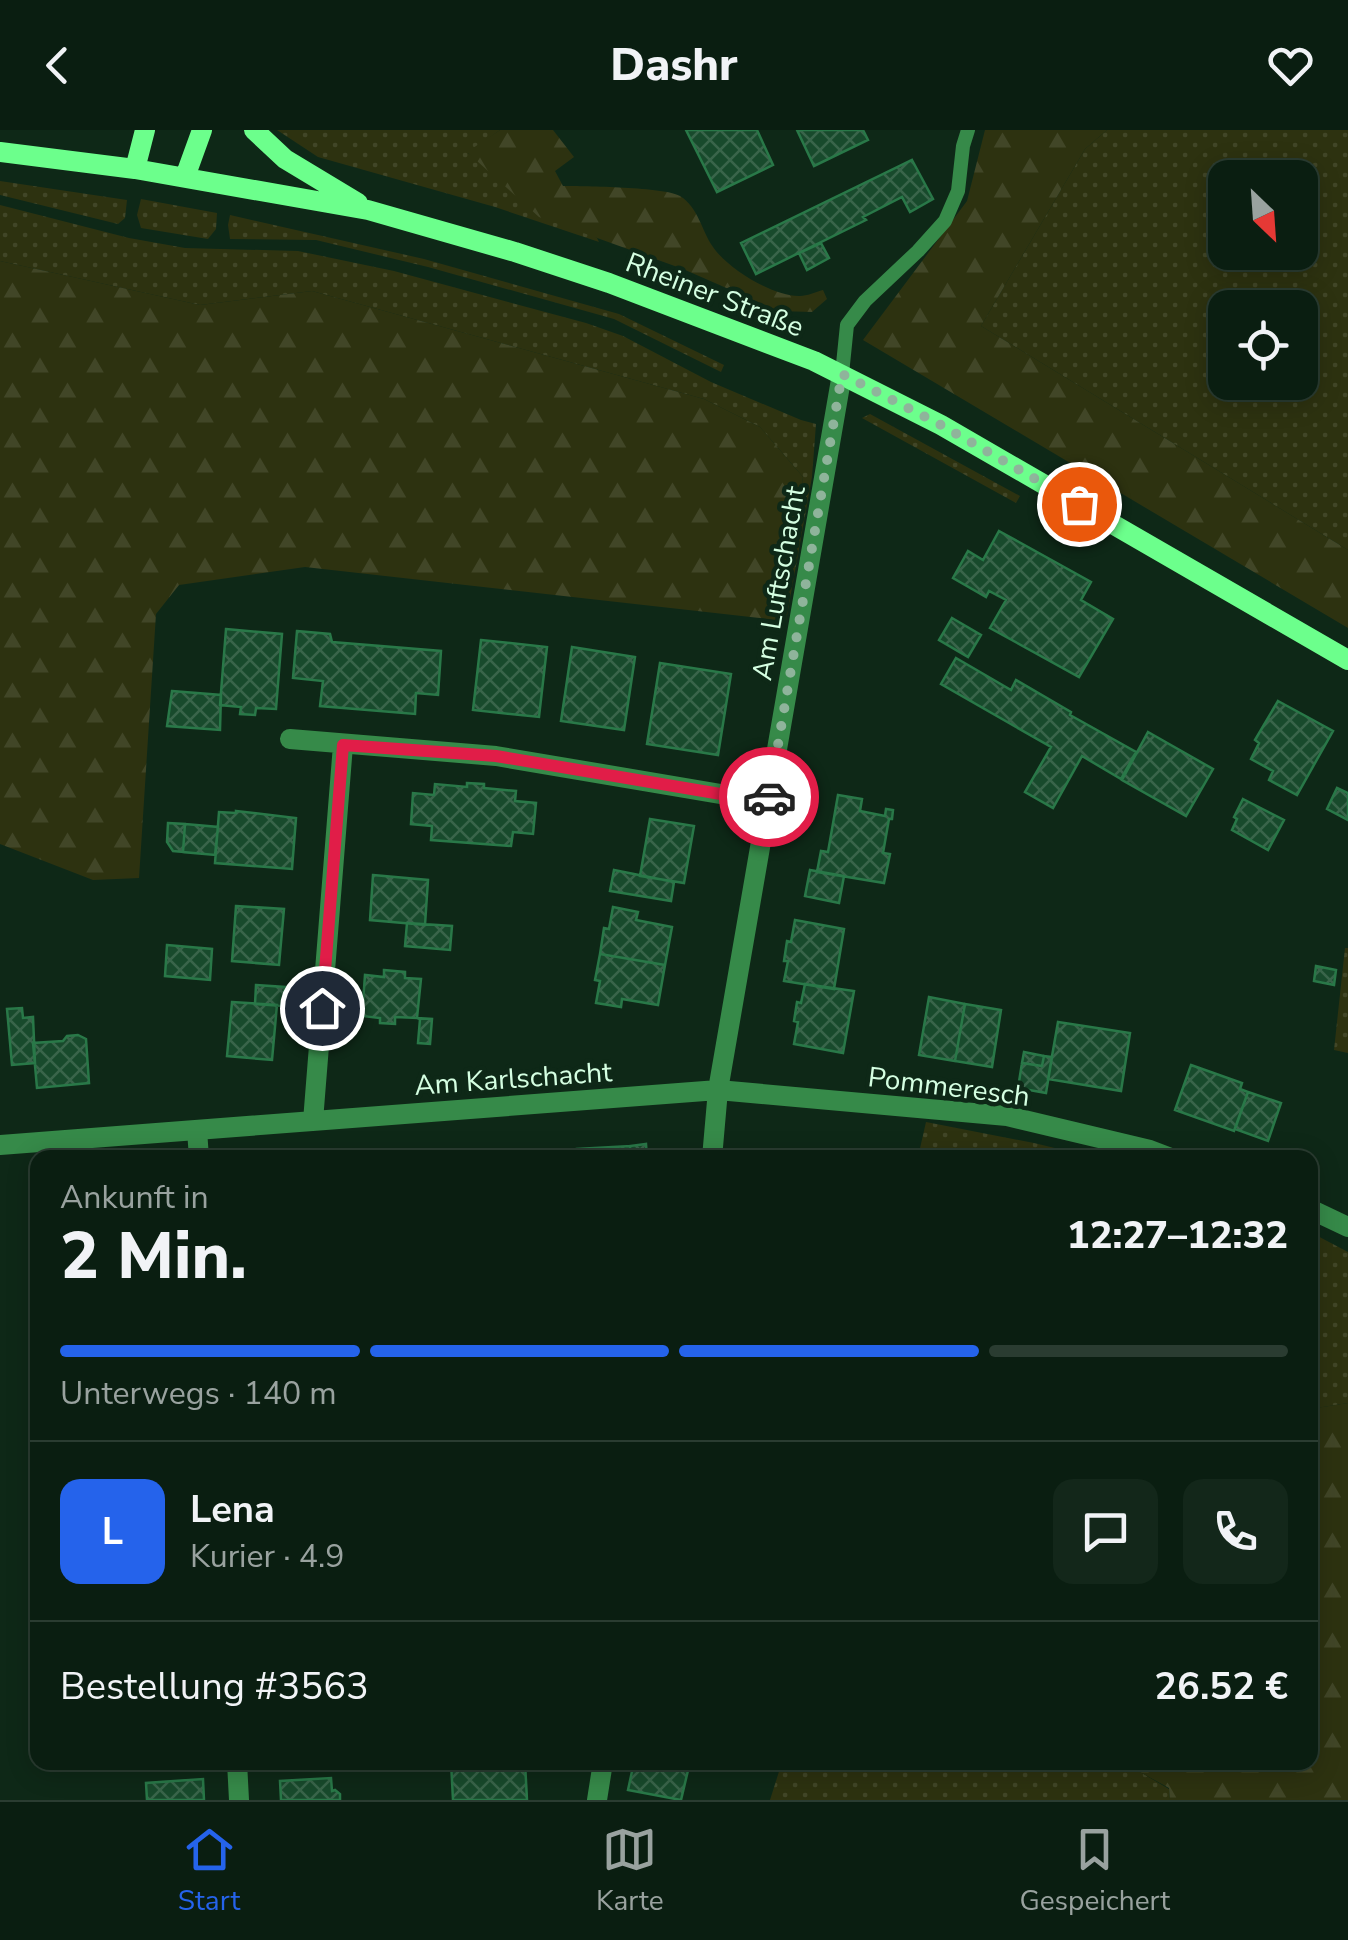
<!DOCTYPE html>
<html lang="de">
<head>
<meta charset="utf-8">
<style>
	:root { --surface:#0a1e11; --page:#13271a; --text:#f1f3f6; --muted:#99a29f; --line:#2a3c31; --accent:#2563eb }
	body { margin:0; font-family:"Nunito Sans",sans-serif; background:var(--page); color:var(--text); height:100vh; display:flex; flex-direction:column; font-size:38px; white-space:nowrap }
	* { box-sizing:border-box; margin:0 }
	p { font-size:32px; color:var(--muted) }
	.icon { flex:none; width:55px; height:55px; fill:none; stroke:currentColor; stroke-width:2; stroke-linecap:round; stroke-linejoin:round }
	.map { position:relative; flex:1; overflow:hidden }
	.panel { position:absolute; left:30px; top:1020px; width:1288px; height:620px; display:flex; flex-direction:column; background:var(--surface); border-radius:20px; box-shadow:0 5px 25px #0003,0 0 0 2px var(--line) }
	.panel>* { flex:none }
	.needle { width:65px; rotate:155deg }
	.buttons { position:absolute; left:1208px; top:30px; display:grid; gap:20px }
	.buttons a { display:grid; place-items:center; width:110px; height:110px; border-radius:20px; background:var(--surface); box-shadow:0 5px 25px #0003,0 0 0 2px var(--line); font-size:50px }
	.pin { position:absolute; display:grid; place-items:center; width:85px; height:85px; color:#fff; margin:-42px; border:5px solid #fff; border-radius:50%; box-shadow:0 2px 10px #0007 }
	.courier { position:absolute; display:grid; place-items:center; width:100px; height:100px; margin:-50px; border:8px solid #e11d48; border-radius:50%; background:#fff; color:#222; box-shadow:0 2px 12px #0007 }
	.overview em { font-style:normal; font-weight:800 }
	.overview div { display:flex; flex-direction:column-reverse }
	.overview { display:flex; align-items:center; justify-content:space-between; height:170px; padding:0 30px }
	h1 { font-size:65px; font-weight:800; line-height:75px }
	.bar { display:grid; grid-template-columns:repeat(4,1fr); gap:15px 10px; align-content:center; height:120px; padding:0 30px }
	.bar i { height:12px; border-radius:8px; background:var(--line) }
	.bar .on { background:var(--accent) }
	.bar p { grid-column:span 4 }
	.line { display:flex; align-items:center; gap:25px; padding:0 30px; border-top:2px solid var(--line) }
	.line div { flex:1 }
	.round { display:grid; place-items:center; flex:none; width:105px; height:105px; border-radius:20px; background:var(--page) }
	header { display:flex; justify-content:space-between; align-items:center; height:130px; padding:0 30px; background:var(--surface); font-size:45px; font-weight:800 }
	.tab-bar { display:flex; justify-content:space-around; align-items:center; height:140px; border-top:2px solid var(--line); background:var(--surface); font-size:28px; color:var(--muted) }
	.tab-bar a { display:grid; justify-items:center; gap:5px }
	.tab-bar .on { color:var(--accent) }
	.map>svg:first-child { display:block }
	.grass { fill:url(#grass-dots); fill-rule:evenodd }
	.forest { fill:url(#forest-firs) }
	.building { fill:url(#building-cross-hatch); stroke:#297848; stroke-width:2.5 }
	.lines { fill:none; stroke-linecap:round; stroke-linejoin:round }
	.service { stroke:#368a49; stroke-width:14 }
	.minor { stroke:#368a49; stroke-width:20 }
	.secondary { stroke:#6cff8c; stroke-width:20 }
	.done { stroke:#8fb49b; stroke-width:10; stroke-dasharray:0 18 }
	.route { stroke:#e11d48; stroke-width:12 }
	.labels { text-anchor:middle; stroke-width:9; stroke-linejoin:round; paint-order:stroke }
	.street-label { font-size:28px; fill:#d5ffe2; stroke:#0e2817 }
</style>
</head>
<body>
<header><svg class="icon" aria-label="back" viewBox="0 0 24 24"><path d="M15 5l-7 7 7 7"/></svg>Dashr<svg class="icon" aria-label="heart" viewBox="0 0 24 24"><path d="M12 20l-8-8c-3-5 5-10 8-4 3-6 11-1 8 4z"/></svg></header>
<div class="map">
<svg width="1348" height="1670" viewBox="0 0 1348 1670">
	<defs>
		<pattern id="grass-dots" width="8" height="8" patternUnits="userSpaceOnUse" patternTransform="scale(2.5)"><rect width="8" height="8" fill="#2d3210"/><path d="M2 2h.1M6 6h.1" fill="none" stroke="#414627" stroke-width="1.8" stroke-linecap="round"/></pattern>
		<pattern id="forest-firs" width="22" height="20" patternUnits="userSpaceOnUse" patternTransform="scale(2.5)"><rect width="22" height="20" fill="#2d3210"/><path d="M5 1l3.5 6h-7zM16 11l3.5 6h-7z" fill="#414627"/></pattern>
		<pattern id="building-cross-hatch" width="8" height="8" patternUnits="userSpaceOnUse" patternTransform="scale(2.5)"><rect width="8" height="8" fill="#184a2c"/><path d="M0 0l8 8M0 8l8-8" fill="none" stroke="#39654a"/></pattern>
	</defs>
	<rect width="100%" height="100%" fill="#0e2817"/>
	<path class="grass" d="M277,0H500L468,23L597,108L599,112L495,77L318,27Z
		M1107,0H1348V420L981,196L1085,19ZM1225,48H1300V122H1225ZM1225,178H1300V252H1225Z
		M0,51L127,70L125,88L118,94L0,65Z
		M141,69L217,83L216,99L208,109L141,98L137,85Z
		M0,75L129,108L185,118L298,121L394,141L586,193L623,206L711,252L801,290L816,294L812,347L786,491L803,347L760,297L704,269L312,161L200,175L0,131Z
		M230,85L424,129L619,184L724,235L721,242L614,189L428,137L316,110L230,109L228,95Z
		M870,284L1020,366L1016,373L862,288Z
		M1345,818H1348V923L1334,920Z
		M926,992L1034,1013L1092,1027H918Z
		M1310,1102L1348,1122V1273L1310,1279Z
		M782,1632L1130,1633L1140,1642L1169,1659L1170,1670H770Z"/>
	<path class="forest" d="M500,0H553L574,27L555,41L563,56C584,56 665,57 680,66C699,78 701,100 713,117C728,139 774,167 800,166C807,166 816,162 823,160L827,169L812,182L779,181L683,139L539,87L467,22Z
		M985,0H1107L1085,19L981,196L1348,420V498L863,210L967,71Z
		M0,131L200,175L312,161L704,269L760,297L803,347L786,491L305,437L179,455L156,484L139,748L93,750L0,714Z
		M1348,1273V1670H1170L1169,1658L1140,1642L1130,1633L1310,1632V1279Z"/>
	<path class="building" d="M686,0H757L773,35L717,62Z
		M797,0H863L868,10L814,36Z
		M912,30L933,69L910,82L902,67L863,87L866,90L756,144L741,113Z
		M821,113L829,128L807,140L799,123Z
		M999,401L1091,452L1081,470L1113,489L1079,547L990,498L1006,470L989,461L986,467L953,448L968,421L983,430Z
		M952,488L981,505L968,527L939,510Z
		M226,499L282,504L276,579L256,578L255,585L240,584L241,577L220,575Z
		M297,501L330,504L332,512L441,521L438,565L416,563L415,584L320,576L323,551L293,548Z
		M481,510L547,517L539,587L473,580Z
		M572,517L635,527L624,600L561,591Z
		M956,528L1011,560L1016,550L1071,582L1070,585L1136,622L1121,649L1082,626L1053,678L1025,662L1051,617L941,554Z
		M660,533L731,544L718,625L647,614Z
		M172,561L221,565L220,600L167,596Z
		M1278,571L1333,601L1297,665L1269,650L1273,641L1251,629L1259,613L1255,610Z
		M1148,602L1213,639L1186,686L1122,650Z
		M467,653L484,654V658L516,661L515,671L536,673L533,704L513,702L511,716L431,710L432,696L411,694L413,663L434,665L435,654L467,657Z
		M1337,658L1348,663V690L1327,679Z
		M838,665L862,669L860,681L885,686L886,679L893,680L892,689H889L883,723L890,724L884,753L817,742L821,721L828,722Z
		M1243,669L1284,690L1268,720L1232,700L1237,689L1234,687Z
		M236,681L296,688L292,739L215,733L219,682L236,683Z
		M650,689L694,696L684,753L640,746Z
		M168,693L185,694L183,722L173,721L167,712Z
		M185,694L218,697L215,725L183,722Z
		M614,740L674,752L671,771L610,761Z
		M810,740L844,746L839,773L805,766Z
		M373,745L428,750L425,795L370,790Z
		M236,776L284,779L279,835L232,831Z
		M613,777L638,782L636,790L672,797L665,835L600,824L604,798L609,799Z
		M795,790L844,799L834,859L784,851L788,831H784L787,811L791,812Z
		M407,793L452,796L450,820L405,816Z
		M167,815L212,819L210,850L165,846Z
		M600,824L665,835L658,875L622,869L621,877L596,873L600,851L595,850Z
		M1316,836L1336,840L1334,855L1314,851Z
		M384,840L405,842V848L421,849L417,888L395,887V894L380,893V888L362,886L365,845L384,847Z
		M805,854L854,861L843,923L794,914L798,892L794,891L797,872L801,873Z
		M256,855L285,857L283,876L255,874Z
		M929,867L965,874L955,931L919,925Z
		M232,872L277,875L272,930L227,926Z
		M965,874L1001,880L992,937L955,931Z
		M22,878L23,888L33,887L35,933L12,935L7,879Z
		M417,888L432,889L430,914L418,913L420,889Z
		M1058,892L1130,903L1121,961L1048,949Z
		M78,905L86,909L89,953L37,958L33,913L63,911L67,906Z
		M1024,922L1044,926L1042,936L1022,933Z
		M1044,926L1052,927L1046,963L1018,958L1022,933L1042,936Z
		M1191,935L1242,953L1240,959L1248,962L1234,1001L1175,980Z
		M1248,962L1281,973L1268,1011L1235,999Z
		M646,1014L647,1028H631L630,1016Z
		M630,1016L631,1028H578L577,1019Z
		M451,1632H525L527,1670H453Z
		M634,1632H690L681,1670L628,1660Z
		M331,1648L332,1661L335,1660L340,1664V1670H281L280,1651Z
		M203,1649L204,1670H147L146,1653Z"/>
	<g class="lines">
		<path class="service" d="M842,244L847,195L865,171L918,121L945,91L958,61L963,16L968,0"/>
		<path class="minor" d="M290,609L496,626L768,672
			M313,991L343,615
			M197,1000L199,1028
			M0,1015L718,960L1007,986L1150,1020L1171,1028
			M712,1028L718,960L842,244
			M1310,1079L1348,1097
			M237,1632L239,1670
			M597,1670L603,1632"/>
		<path class="secondary" d="M254,0L285,29L358,73
			M0,22L135,39L368,80L515,122L609,153L814,231L941,295L1348,530
			M135,39L145,0
			M185,47L202,0"/>
	</g>
	<g class="lines">
		<path class="done" d="M769,667L842,244L941,295L1079,374"/>
		<path class="route" d="M322,878L343,615L496,626L768,672L769,667"/>
	</g>
	<g class="labels">
		<g class="street-label">
			<text transform="translate(715 164) rotate(21)" y="10">Rheiner Straße</text>
			<text transform="translate(778 453) rotate(-80)" y="10">Am Luftschacht</text>
			<text transform="translate(513 948) rotate(-4)" y="10">Am Karlschacht</text>
			<text transform="translate(949 956) rotate(7)" y="10">Pommeresch</text>
		</g>
	</g>
</svg>
<div class="buttons">
<a><svg class="needle" viewBox="-14 -14 28 28"><path d="M0-13l5 13h-10z" fill="#e53935"/><path d="M0 13l5-13h-10z" fill="#99a29f"/></svg></a>
<a><svg class="icon" aria-label="locate" viewBox="0 0 24 24"><circle cx="12" cy="12" r="6"/><path d="M12 2v4M12 18v4M2 12h4M18 12h4"/></svg></a>
</div>
<div class="pin" style="left:1079px;top:374px;background:#ea580c"><svg class="icon" aria-label="bag" viewBox="0 0 24 24"><path d="M5 8h14l-1 12H6zM9 8a3 3 0 0 1 6 0"/></svg></div>
<div class="pin" style="left:322px;top:878px;background:#1f2937"><svg class="icon" aria-label="home" viewBox="0 0 24 24"><path d="M3 11l9-7 9 7M6 9v11h12V9"/></svg></div>
<div class="courier" style="left:769px;top:667px"><svg class="icon" aria-label="car" viewBox="0 0 24 24"><path d="M5 17H2v-5l4-1 3-4h7l3 4 3 1v5h-3M9 17h6M6 11h13"/><circle cx="7" cy="17" r="2"/><circle cx="17" cy="17" r="2"/></svg></div>
<section class="panel">
<div class="overview"><div><h1>2 Min.</h1><p>Ankunft in</p></div><em>12:27–12:32</em></div>
<div class="bar"><i class="on"></i><i class="on"></i><i class="on"></i><i></i><p>Unterwegs · 140 m</p></div>
<div class="line" style="height:180px"><b class="round" style="background:var(--accent);color:#fff">L</b><div><b>Lena</b><p>Kurier · 4.9</p></div><a class="round"><svg class="icon" aria-label="chat" viewBox="0 0 24 24"><path d="M4 5h16v11H9l-5 4z"/></svg></a><a class="round"><svg class="icon" aria-label="phone" viewBox="0 0 24 24"><path d="M5 4h4l2 5-3 2q2 4 5 5l2-3 5 2v4C11 20 4 13 5 4z"/></svg></a></div>
<div class="line" style="height:130px"><div>Bestellung #3563</div><b>26.52 €</b></div>
</section>
</div>
<nav class="tab-bar">
<a class="on"><svg class="icon" aria-label="home" viewBox="0 0 24 24"><path d="M3 11l9-7 9 7M6 9v11h12V9"/></svg>Start</a>
<a><svg class="icon" aria-label="map" viewBox="0 0 24 24"><path d="M3 6l6-2 6 2 6-2v14l-6 2-6-2-6 2zM9 4v14M15 6v14"/></svg>Karte</a>
<a><svg class="icon" aria-label="saved" viewBox="0 0 24 24"><path d="M7 4h10v16l-5-4-5 4z"/></svg>Gespeichert</a>
</nav>
</body>
</html>
